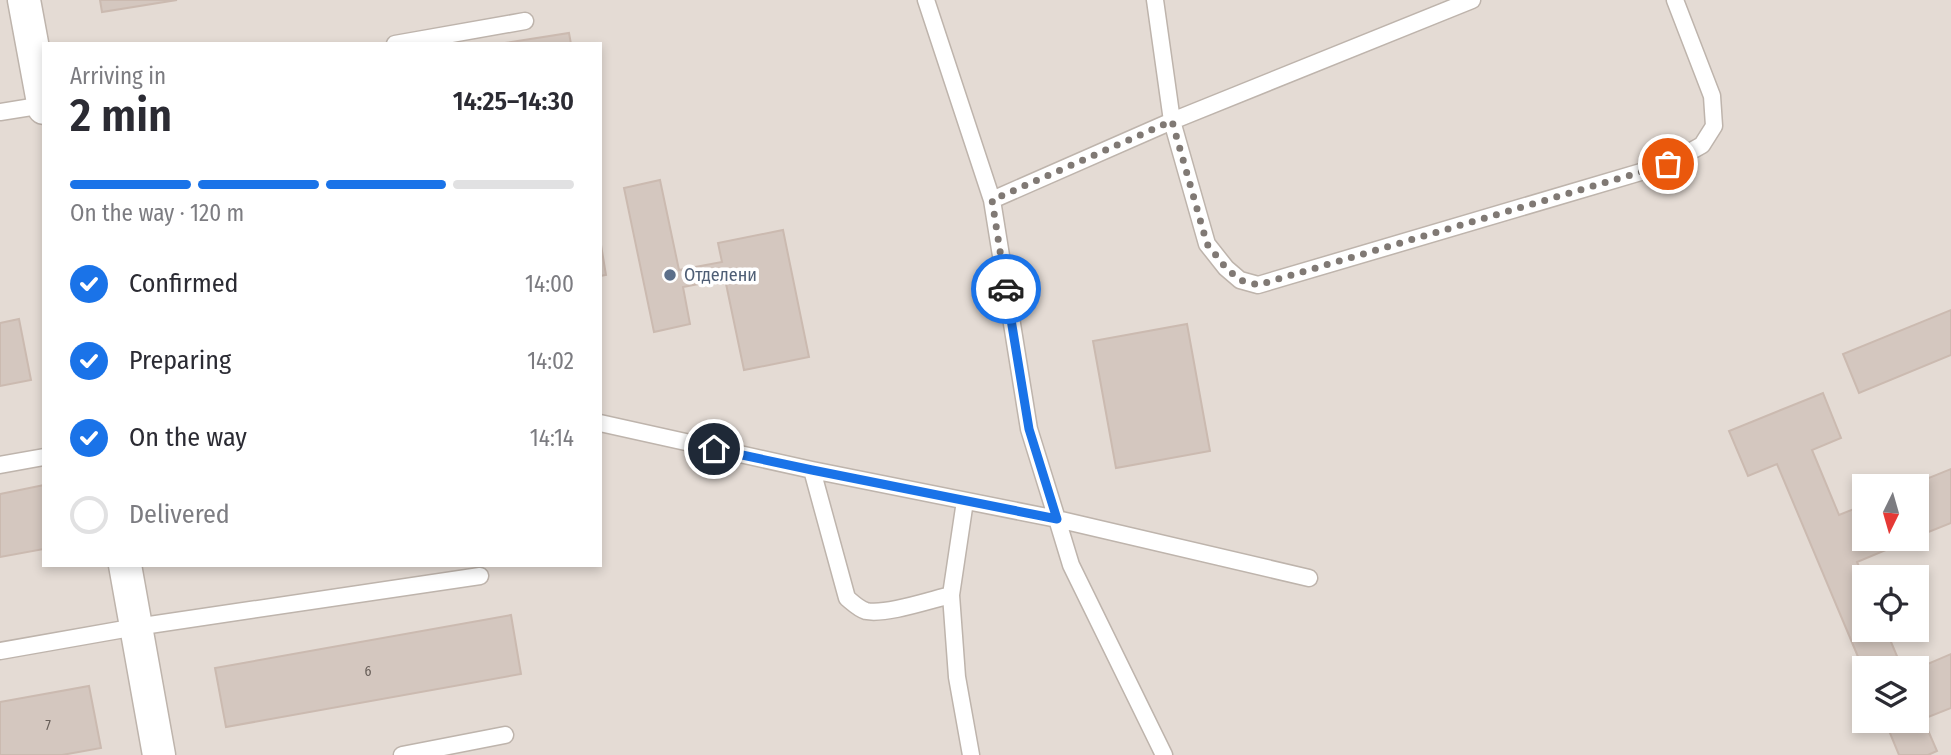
<!DOCTYPE html>
<html lang="en">
<head>
<meta charset="utf-8">
<style>
	:root { --surface:#fff; --page:#f2f2f3; --text:#2b2b33; --muted:#7c7c81; --line:#e1e1e2; --accent:#1a73e8 }
	body { margin:0; font-family:"Fira Sans Condensed",sans-serif; background:var(--page); color:var(--text); height:100vh; display:flex; flex-direction:column; font-size:26px; white-space:nowrap }
	* { box-sizing:border-box; margin:0 }
	p { font-size:23px; color:var(--muted) }
	.icon { flex:none; width:38px; height:38px; fill:none; stroke:currentColor; stroke-width:2; stroke-linecap:round; stroke-linejoin:round }
	.map { position:relative; flex:1; overflow:hidden }
	.side { position:absolute; left:42px; top:42px; width:560px; height:525px; display:flex; flex-direction:column; background:var(--surface); border-radius:0px; box-shadow:0 4px 10px #0003 }
	.side>* { flex:none }
	.needle { width:46px; rotate:185deg }
	.controls { position:absolute; left:1852px; top:474px; display:grid; gap:14px }
	.controls a { display:grid; place-items:center; width:77px; height:77px; border-radius:0px; background:var(--surface); box-shadow:0 4px 10px #0003; font-size:35px }
	.pin { position:absolute; display:grid; place-items:center; width:60px; height:60px; color:#fff; margin:-30px; border:4px solid #fff; border-radius:50%; box-shadow:0 2px 7px #0007 }
	.courier { position:absolute; display:grid; place-items:center; width:70px; height:70px; margin:-35px; border:5px solid #1a73e8; border-radius:50%; background:#fff; color:#222; box-shadow:0 2px 9px #0007 }
	.overview em { font-style:normal; font-weight:600 }
	.overview div { display:flex; flex-direction:column-reverse }
	.overview { display:flex; align-items:center; justify-content:space-between; height:119px; padding:0 28px }
	h1 { font-size:46px; font-weight:600; line-height:52px }
	.bar { display:grid; grid-template-columns:repeat(4,1fr); gap:10px 7px; align-content:center; height:84px; padding:0 28px }
	.bar i { height:9px; border-radius:5px; background:var(--line) }
	.bar .on { background:var(--accent) }
	.bar p { grid-column:span 4 }
	ol { padding:0 28px; list-style:none }
	li { display:flex; align-items:center; gap:21px; height:77px }
	li p { margin-inline-start:auto }
	li .icon { padding:7px; border-radius:50%; background:var(--accent); color:#fff; stroke-width:4 }
	li:last-child { color:var(--muted) }
	li i { width:38px; height:38px; border:4px solid var(--line); border-radius:50% }
	.map>svg:first-child { display:block }
	.residential { fill:#e4dbd4; fill-rule:evenodd }
	.building { fill:#d4c7bf; stroke:#cbbab0; stroke-width:2 }
	.lines { fill:none; stroke-linecap:round; stroke-linejoin:round }
	.lane-casing { stroke:#beb4ac; stroke-width:19 }
	.street-casing { stroke:#beb4ac; stroke-width:35 }
	.lane { stroke:#fff; stroke-width:16 }
	.street { stroke:#fff; stroke-width:32 }
	.done { stroke:#807974; stroke-width:7; stroke-dasharray:0 12.6 }
	.route { stroke:#1a73e8; stroke-width:9 }
	.service-dot { fill:#5c6f8a; stroke:#fff; stroke-width:2.5 }
	.labels { text-anchor:middle; stroke-width:7; stroke-linejoin:round; paint-order:stroke }
	.number-label { font-size:14px; fill:#675e58 }
	.service-label { font-size:18px; fill:#4e5e75; stroke:#fff; text-anchor:start }
</style>
</head>
<body>
<div class="map">
<svg width="1951" height="755" viewBox="0 0 1951 755">
	<rect width="100%" height="100%" fill="#f1ebe6"/>
	<path class="residential" d="M0,0H1951V755H0ZM44,44H600V565H44ZM1864,486H1916V539H1864ZM1864,578H1916V630H1864ZM1864,668H1916V721H1864Z"/>
	<path class="building" d="M100,0H177L102,12Z
		M569,33L571,44H498Z
		M660,180L679,270L722,262L718,243L783,230L809,357L744,370L725,279L683,287L690,324L654,332L624,188Z
		M600,239L606,275L600,276Z
		M1951,310V355L1859,393L1843,354Z
		M19,319L31,380L0,386V323Z
		M1187,324L1210,451L1116,468L1093,341Z
		M1823,393L1841,438L1812,450L1839,515L1864,505V539H1912L1857,562L1864,578V630H1886L1902,668H1864V671L1777,464L1748,476L1729,431Z
		M1951,469V523L1916,537V486H1909Z
		M44,485V549L0,557V494Z
		M511,615L521,674L226,727L215,668Z
		M1951,654V708L1923,719L1937,751L1928,755H1899L1885,721H1916V669Z
		M89,686L101,748L62,755H0V702Z"/>
	<g class="lines">
		<defs>
			<path id="lane" d="M926,0L992,200
				M1155,0L1172,121L1207,244L1226,268L1240,280L1258,285L1668,164L1702,145L1714,126L1712,96L1675,0
				M395,44L525,21
				M0,112L44,105
				M600,423L812,470L1057,519L1309,578
				M0,465L44,457
				M812,470L847,598C853,603 859,609 866,611C886,615 930,600 951,595
				M965,501L951,595L957,677L971,755
				M0,651L136,627L480,576
				M402,755L505,735
				M1164,755L1071,565L1057,519L1029,429L992,200L1172,121L1472,0"/>
			<path id="street" d="M24,0L44,108
				M125,565L159,755"/>
		</defs>
		<use href="#lane" class="lane-casing"/>
		<use href="#street" class="street-casing"/>
		<use href="#lane" class="lane"/>
		<use href="#street" class="street"/>
	</g>
	<g class="lines">
		<path class="done" d="M1006,289L992,200L1172,121L1207,244L1226,268L1240,280L1258,285L1668,164"/>
		<path class="route" d="M714,449L812,470L1057,519L1029,429L1006,289"/>
	</g>
	<circle class="service-dot" cx="670" cy="275" r="7"/>
	<g class="labels">
		<g class="number-label">
			<text x="368" y="676">6</text>
			<text x="48" y="730">7</text>
		</g>
		<g class="service-label">
			<text x="684" y="281">Отделени</text>
		</g>
	</g>
</svg>
<div class="controls">
<a><svg class="needle" viewBox="-14 -14 28 28"><path d="M0-13l5 13h-10z" fill="#e53935"/><path d="M0 13l5-13h-10z" fill="#7c7c81"/></svg></a>
<a><svg class="icon" aria-label="locate" viewBox="0 0 24 24"><circle cx="12" cy="12" r="6"/><path d="M12 2v4M12 18v4M2 12h4M18 12h4"/></svg></a>
<a><svg class="icon" aria-label="layers" viewBox="0 0 24 24"><path d="M12 4l9 5-9 5-9-5zM3 14l9 5 9-5"/></svg></a>
</div>
<div class="pin" style="left:1668px;top:164px;background:#ea580c"><svg class="icon" aria-label="bag" viewBox="0 0 24 24"><path d="M5 8h14l-1 12H6zM9 8a3 3 0 0 1 6 0"/></svg></div>
<div class="pin" style="left:714px;top:449px;background:#1f2937"><svg class="icon" aria-label="home" viewBox="0 0 24 24"><path d="M3 11l9-7 9 7M6 9v11h12V9"/></svg></div>
<div class="courier" style="left:1006px;top:289px"><svg class="icon" aria-label="car" viewBox="0 0 24 24"><path d="M5 17H2v-5l4-1 3-4h7l3 4 3 1v5h-3M9 17h6M6 11h13"/><circle cx="7" cy="17" r="2"/><circle cx="17" cy="17" r="2"/></svg></div>
<section class="side">
<div class="overview"><div><h1>2 min</h1><p>Arriving in</p></div><em>14:25–14:30</em></div>
<div class="bar"><i class="on"></i><i class="on"></i><i class="on"></i><i></i><p>On the way · 120 m</p></div>
<ol>
<li><svg class="icon" aria-label="check" viewBox="0 0 24 24"><path d="M5 12l5 5 9-10"/></svg>Confirmed<p>14:00</p></li>
<li><svg class="icon" aria-label="check" viewBox="0 0 24 24"><path d="M5 12l5 5 9-10"/></svg>Preparing<p>14:02</p></li>
<li><svg class="icon" aria-label="check" viewBox="0 0 24 24"><path d="M5 12l5 5 9-10"/></svg>On the way<p>14:14</p></li>
<li><i></i>Delivered</li>
</ol>
</section>
</div>
</body>
</html>
